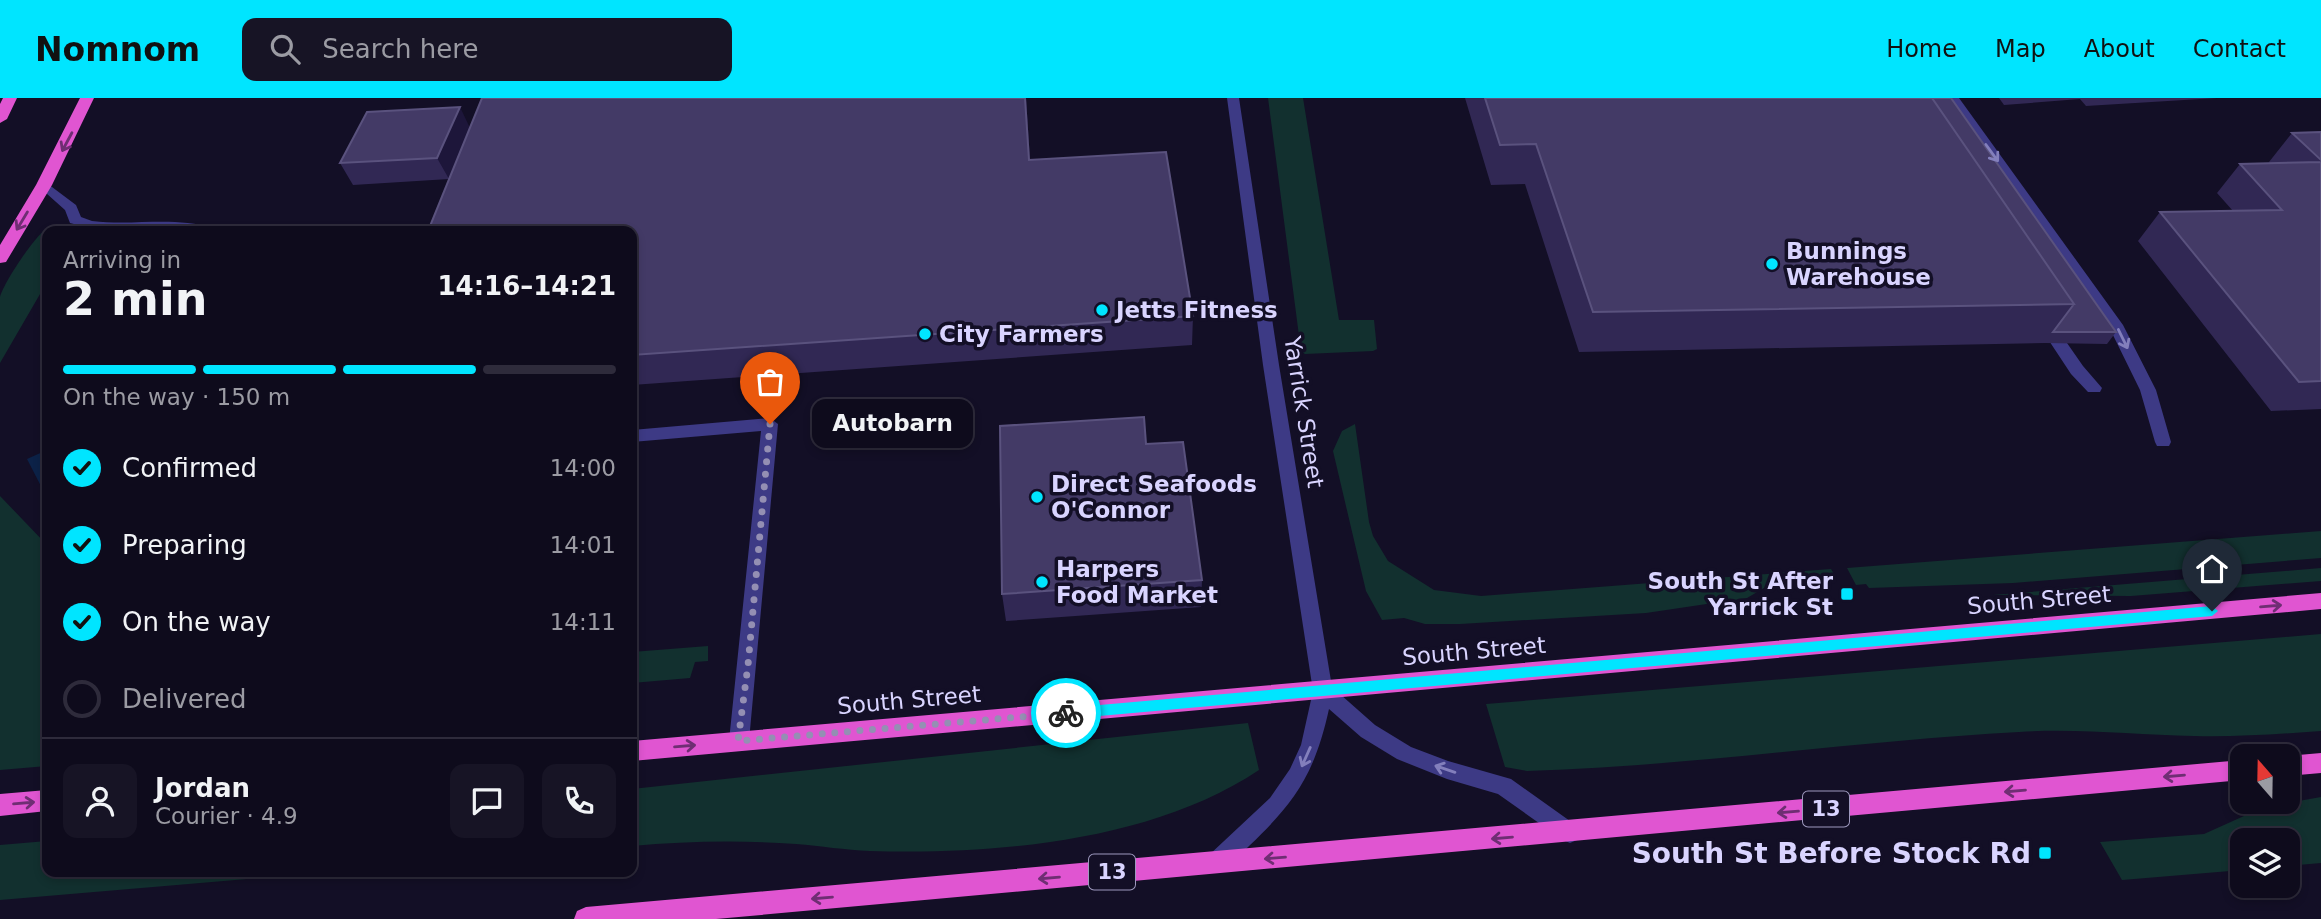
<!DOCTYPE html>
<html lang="en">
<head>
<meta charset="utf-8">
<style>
	:root { --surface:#0e0b1c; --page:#171425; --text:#f1f3f6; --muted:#9b9ba3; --line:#2e2b3b; --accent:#00e5ff }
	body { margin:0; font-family:"DejaVu Sans",sans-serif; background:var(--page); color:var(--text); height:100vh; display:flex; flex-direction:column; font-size:26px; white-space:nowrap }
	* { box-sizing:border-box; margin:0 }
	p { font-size:23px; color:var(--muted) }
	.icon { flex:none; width:38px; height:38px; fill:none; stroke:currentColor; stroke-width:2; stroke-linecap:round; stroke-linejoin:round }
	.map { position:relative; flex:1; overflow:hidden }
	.panel { position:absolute; left:42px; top:128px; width:595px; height:651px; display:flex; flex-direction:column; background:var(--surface); border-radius:14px; box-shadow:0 4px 10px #0003,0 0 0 2px var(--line) }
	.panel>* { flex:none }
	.needle { width:46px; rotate:340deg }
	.fabs { position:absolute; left:2230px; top:646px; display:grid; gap:14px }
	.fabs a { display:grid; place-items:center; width:70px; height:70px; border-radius:14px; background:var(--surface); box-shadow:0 4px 10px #0003,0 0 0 2px var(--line); font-size:35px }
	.pin { position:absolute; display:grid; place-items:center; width:60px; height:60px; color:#fff; margin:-72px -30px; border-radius:50% 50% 50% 0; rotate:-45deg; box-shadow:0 0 7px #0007 }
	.pin .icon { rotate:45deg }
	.courier { position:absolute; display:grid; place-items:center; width:70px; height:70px; margin:-35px; border:5px solid #00e5ff; border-radius:50%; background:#fff; color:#222; box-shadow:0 2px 9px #0007 }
	.bubble { position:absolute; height:49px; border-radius:14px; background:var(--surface); box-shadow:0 4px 10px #0003,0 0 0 2px var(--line); font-size:23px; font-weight:800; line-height:49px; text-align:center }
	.headline em { font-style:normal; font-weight:800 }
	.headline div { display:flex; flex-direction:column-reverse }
	.headline { display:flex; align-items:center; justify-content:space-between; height:119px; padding:0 21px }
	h1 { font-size:46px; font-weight:800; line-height:52px }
	.bar { display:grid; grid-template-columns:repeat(4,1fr); gap:10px 7px; align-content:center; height:84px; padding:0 21px }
	.bar i { height:9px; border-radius:5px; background:var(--line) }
	.bar .current { background:var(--accent) }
	.bar p { grid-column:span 4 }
	.line { display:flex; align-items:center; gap:18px; padding:0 21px; border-top:2px solid var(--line) }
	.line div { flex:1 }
	.round { display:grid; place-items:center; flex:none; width:74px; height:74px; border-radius:14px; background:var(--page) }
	ol { padding:0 21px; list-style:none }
	li { display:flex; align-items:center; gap:21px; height:77px }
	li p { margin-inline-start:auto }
	li .icon { padding:7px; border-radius:50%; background:var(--accent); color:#111; stroke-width:4 }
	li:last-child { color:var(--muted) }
	li i { width:38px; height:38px; border:4px solid var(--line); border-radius:50% }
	header { display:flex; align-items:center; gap:42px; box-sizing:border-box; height:98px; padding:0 35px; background:var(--accent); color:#111 }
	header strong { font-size:33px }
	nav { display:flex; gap:38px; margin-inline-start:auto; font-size:24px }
	.search { width:490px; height:63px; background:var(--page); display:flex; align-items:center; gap:18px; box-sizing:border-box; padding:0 24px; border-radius:14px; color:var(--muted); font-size:26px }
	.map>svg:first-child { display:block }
	.green { fill:#12302f }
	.water { fill:#0c2248 }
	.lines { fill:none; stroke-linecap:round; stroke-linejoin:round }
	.service { fill:#3d3a85; fill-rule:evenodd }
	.minor { fill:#3d3a85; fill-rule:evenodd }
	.trunk { fill:#e055d1; fill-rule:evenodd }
	.wall { fill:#312854 }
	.shaded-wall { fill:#1d163a }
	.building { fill:#433a66; stroke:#5a527e; stroke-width:2 }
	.oneway { stroke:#6f2e73 }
	.oneway2 { stroke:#837fbc }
	.route { fill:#00e5ff }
	.done { stroke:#948fb3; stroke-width:7; stroke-dasharray:0 12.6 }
	.poi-dot { fill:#00e5ff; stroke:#130f26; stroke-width:2.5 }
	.labels { text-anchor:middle; stroke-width:7; stroke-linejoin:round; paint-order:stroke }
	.shield { fill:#130f26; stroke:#9e99be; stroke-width:2 }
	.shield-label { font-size:21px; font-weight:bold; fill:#d9d4ff }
	.poi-label { font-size:23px; font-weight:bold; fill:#d9d4ff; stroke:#130f26; text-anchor:start }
	.street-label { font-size:23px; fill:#d9d4ff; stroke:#130f26 }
	.near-poi-label { font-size:28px; font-weight:bold; fill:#d9d4ff; stroke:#130f26; text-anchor:end }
</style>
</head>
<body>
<header>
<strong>Nomnom</strong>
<div class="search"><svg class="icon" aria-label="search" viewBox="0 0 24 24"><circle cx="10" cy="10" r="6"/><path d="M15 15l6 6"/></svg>Search here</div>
<nav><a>Home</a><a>Map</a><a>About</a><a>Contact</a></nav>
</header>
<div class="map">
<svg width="2321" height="821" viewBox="0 0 2321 821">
	<rect width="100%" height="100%" fill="#130f26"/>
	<path class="green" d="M1268,0H1303L1339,222H1374L1377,251L1373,253L1305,256L1301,253Z
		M50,128L59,133H47V184L0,265C0,247 0,215 0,199C4,184 37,134 50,128Z
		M1355,326L1369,424L1373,438L1388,463L1434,492L1481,498L1831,471L1834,476L1793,480L1796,486L1764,490L1747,500L1646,515L1460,526H1425L1404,520L1382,522L1366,493L1333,353L1342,333Z
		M0,398L47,447V668L0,672Z
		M2321,433V460L2013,485L1869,490L1866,486L1856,487L1847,470Z
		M2321,470V483L2131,498L1993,497Z
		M2321,536V633C2279,636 2236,639 2194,638C2135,637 2078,630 2019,634C1855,643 1691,668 1527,673L1505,669L1486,606Z
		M708,548V563L695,564L690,580L632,585V554Z
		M1248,625L1259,672C1153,743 995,757 870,753C845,752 821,748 796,746C742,742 686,743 632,748V691Z
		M2321,699V765L2287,768V742H2242V772L2122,782L2100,744L2204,736L2264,709Z
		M47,743V774H330L0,802V747Z"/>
	<path class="water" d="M47,352V390L43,392L27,361Z"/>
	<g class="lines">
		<path class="service" d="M44,83L76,107L81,119L92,123C134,128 173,118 213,130L215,133H101L70,125L65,112L37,87Z
			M770,320L778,326L749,643L746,649L739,652L732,649L729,643L761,333L632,344V332Z"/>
		<path class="minor" d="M1227,0H1239L1279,267L1332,589L1375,627L1411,649L1448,663L1511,681L1577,728L1581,735L1577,742L1570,745L1563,742L1498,696L1447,681L1397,661L1361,639L1329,611C1311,694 1282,716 1224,772L1216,775L1208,772L1205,765L1208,758L1270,700L1290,671L1301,647L1313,593L1263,267Z
			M1946,0H1959L2123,227L2156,292L2171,344L2169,348H2157L2155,344L2140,292L2111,233Z
			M2046,221L2051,222L2083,268L2102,290L2100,294H2088L2071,276L2038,226Z"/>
		<path class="trunk" d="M3,0H17L7,21L0,25V6Z
			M80,0H94L52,87L6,164L0,165V147L36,87Z
			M2321,495V511L632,663V643Z
			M2321,655V675L2287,678V658Z
			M2242,662V682L716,821H574L577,813L586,809Z
			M47,692V713L0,718V696Z"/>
	</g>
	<path class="wall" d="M1026,0L1030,62L1193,218L1192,247L632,287V133L449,81L353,87L340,65L470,30Z
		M1465,0H1951L2116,234L2107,246L2045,245L1579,254L1525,86L1491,87Z
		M1999,0H2217L2086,8L2080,1L2004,7Z
		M2321,34V311L2271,313L2138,143L2160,114L2233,113L2217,95L2240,66L2270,65L2269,64L2292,35Z
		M1146,346L1202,482L1201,509L1006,523L1002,496Z"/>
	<path class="shaded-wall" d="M1025,0H1026L1032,91L1029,62Z
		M460,9L470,30L449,81L437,60Z"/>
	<path class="building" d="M482,0H1025L1029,62L1166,54L1193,218L632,257V133H428Z
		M1485,0H1932L2074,206L1593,214L1536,46L1500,47Z
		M1932,0H1951L2116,234H2053L2074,206Z
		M460,9L437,60L340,65L367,14Z
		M2321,34V62L2292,35Z
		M2321,64V283L2299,284L2160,114L2282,112L2240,66Z
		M1144,319L1146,346L1183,344L1202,482L1002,496L1000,328Z"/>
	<defs><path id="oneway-shaft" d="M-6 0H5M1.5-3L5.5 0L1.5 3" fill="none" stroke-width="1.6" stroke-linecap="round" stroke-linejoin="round" transform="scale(1.75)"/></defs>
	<g class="oneway">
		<use href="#oneway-shaft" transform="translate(67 44) rotate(118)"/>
		<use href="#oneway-shaft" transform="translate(22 123) rotate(121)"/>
		<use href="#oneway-shaft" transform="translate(2271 508) rotate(-5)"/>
		<use href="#oneway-shaft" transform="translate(685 648) rotate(-5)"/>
		<use href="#oneway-shaft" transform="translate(2174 678) rotate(175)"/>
		<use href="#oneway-shaft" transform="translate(2015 693) rotate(175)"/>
		<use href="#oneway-shaft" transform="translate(24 705) rotate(-5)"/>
		<use href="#oneway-shaft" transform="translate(1788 714) rotate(175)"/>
		<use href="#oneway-shaft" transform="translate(1502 740) rotate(175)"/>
		<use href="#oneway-shaft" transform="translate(1275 760) rotate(175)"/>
		<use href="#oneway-shaft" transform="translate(1049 780) rotate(175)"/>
		<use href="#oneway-shaft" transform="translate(822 800) rotate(175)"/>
	</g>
	<g class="oneway2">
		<use href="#oneway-shaft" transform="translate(1992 55) rotate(54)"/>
		<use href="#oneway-shaft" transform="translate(2123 241) rotate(64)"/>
		<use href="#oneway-shaft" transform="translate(1306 659) rotate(114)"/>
		<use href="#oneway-shaft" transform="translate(1445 671) rotate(-161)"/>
	</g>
	<path class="route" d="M2212,508L2218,513L2212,518L1066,621L1060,615L1066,610Z"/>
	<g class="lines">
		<path class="done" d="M770,326L748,567L738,643L1066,615"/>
	</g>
	<g class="poi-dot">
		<circle cx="1772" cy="166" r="7"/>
		<circle cx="1102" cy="212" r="7"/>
		<circle cx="925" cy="236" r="7"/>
		<circle cx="1037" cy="399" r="7"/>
		<circle cx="1042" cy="484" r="7"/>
		<rect x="1840" y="489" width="14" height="14" rx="3.5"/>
		<rect x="2038" y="748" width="14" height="14" rx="3.5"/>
	</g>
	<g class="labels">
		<g class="shield">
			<rect x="1803" y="693.5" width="46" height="35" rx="5"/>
			<rect x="1089" y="756.5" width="46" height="35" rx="5"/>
		</g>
		<g class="shield-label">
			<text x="1826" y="718">13</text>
			<text x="1112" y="781">13</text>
		</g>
		<g class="poi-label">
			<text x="1786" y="161">Bunnings<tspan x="1786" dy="26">Warehouse</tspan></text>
			<text x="1116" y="220">Jetts Fitness</text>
			<text x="939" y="244">City Farmers</text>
			<text x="1051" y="394">Direct Seafoods<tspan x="1051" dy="26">O'Connor</tspan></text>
			<text x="1056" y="479">Harpers<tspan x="1056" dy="26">Food Market</tspan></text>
			<text x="1833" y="491" text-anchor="end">South St After<tspan x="1833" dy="26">Yarrick St</tspan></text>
		</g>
		<g class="street-label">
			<text transform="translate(1304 314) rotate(81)" y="8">Yarrick Street</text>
			<text transform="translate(2039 502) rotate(-5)" y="8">South Street</text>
			<text transform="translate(1474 553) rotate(-5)" y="8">South Street</text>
			<text transform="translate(909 602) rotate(-5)" y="8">South Street</text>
		</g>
		<g class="near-poi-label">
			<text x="2031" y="765">South St Before Stock Rd</text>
		</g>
	</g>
</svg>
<div class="fabs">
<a><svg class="needle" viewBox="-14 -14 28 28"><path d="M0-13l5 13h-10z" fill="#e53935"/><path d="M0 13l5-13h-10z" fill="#9b9ba3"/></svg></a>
<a><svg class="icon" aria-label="layers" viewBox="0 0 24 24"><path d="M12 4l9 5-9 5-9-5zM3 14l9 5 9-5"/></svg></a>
</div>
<div class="pin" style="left:770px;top:326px;background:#ea580c"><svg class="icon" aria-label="bag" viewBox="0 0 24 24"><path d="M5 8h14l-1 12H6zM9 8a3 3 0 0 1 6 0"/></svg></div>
<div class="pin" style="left:2212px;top:513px;background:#1f2937"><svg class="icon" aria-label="home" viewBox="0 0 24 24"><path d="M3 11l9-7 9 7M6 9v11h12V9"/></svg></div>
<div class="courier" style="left:1066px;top:615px"><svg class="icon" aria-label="bike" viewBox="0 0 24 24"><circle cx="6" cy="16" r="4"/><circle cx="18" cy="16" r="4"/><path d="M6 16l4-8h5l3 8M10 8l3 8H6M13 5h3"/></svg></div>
<div class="bubble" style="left:812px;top:301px;width:161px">Autobarn</div>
<section class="panel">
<div class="headline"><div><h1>2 min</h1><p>Arriving in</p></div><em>14:16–14:21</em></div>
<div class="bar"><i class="current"></i><i class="current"></i><i class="current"></i><i></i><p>On the way · 150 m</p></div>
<ol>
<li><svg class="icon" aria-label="check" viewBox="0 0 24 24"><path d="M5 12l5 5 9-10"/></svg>Confirmed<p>14:00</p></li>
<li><svg class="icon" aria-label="check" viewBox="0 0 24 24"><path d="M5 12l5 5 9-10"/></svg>Preparing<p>14:01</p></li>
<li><svg class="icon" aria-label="check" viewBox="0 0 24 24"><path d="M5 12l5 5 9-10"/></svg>On the way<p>14:11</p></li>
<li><i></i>Delivered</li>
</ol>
<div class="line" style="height:126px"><a class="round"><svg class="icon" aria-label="person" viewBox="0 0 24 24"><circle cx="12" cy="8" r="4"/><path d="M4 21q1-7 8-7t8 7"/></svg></a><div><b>Jordan</b><p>Courier · 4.9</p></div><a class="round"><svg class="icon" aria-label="chat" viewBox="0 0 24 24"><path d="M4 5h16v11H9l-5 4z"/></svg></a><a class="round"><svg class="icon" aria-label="phone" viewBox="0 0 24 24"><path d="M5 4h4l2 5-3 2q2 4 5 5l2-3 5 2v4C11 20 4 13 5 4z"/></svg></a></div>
</section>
</div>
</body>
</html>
